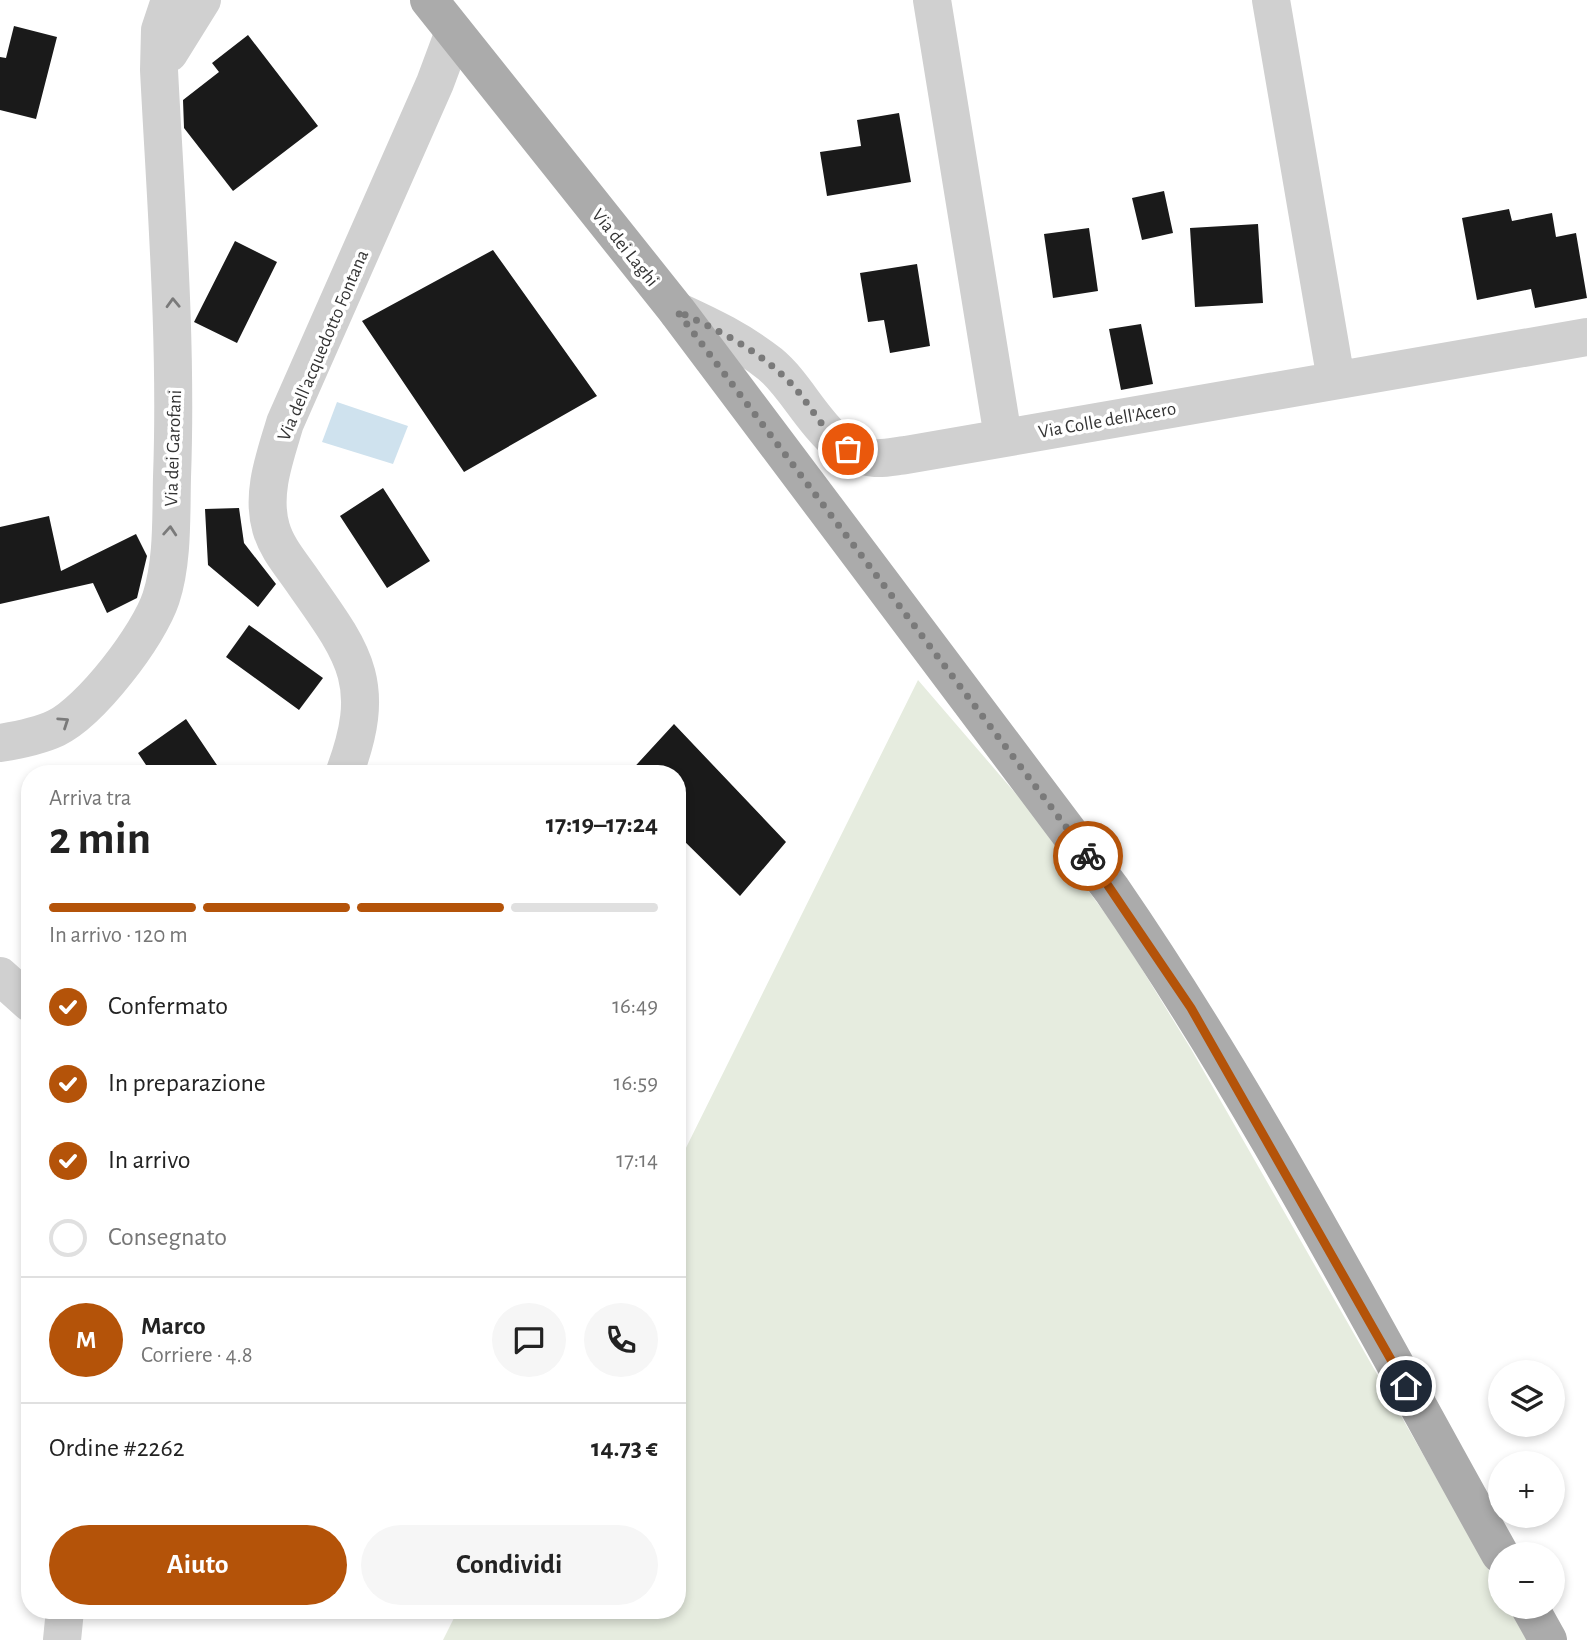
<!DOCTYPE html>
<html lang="it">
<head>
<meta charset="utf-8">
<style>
	:root { --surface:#fff; --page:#f6f6f6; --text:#222; --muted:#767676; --line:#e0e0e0; --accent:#b45309 }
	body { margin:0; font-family:"Alegreya Sans",sans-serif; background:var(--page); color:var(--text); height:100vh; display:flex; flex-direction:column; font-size:26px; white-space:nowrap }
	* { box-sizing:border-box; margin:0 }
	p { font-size:23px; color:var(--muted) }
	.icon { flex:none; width:38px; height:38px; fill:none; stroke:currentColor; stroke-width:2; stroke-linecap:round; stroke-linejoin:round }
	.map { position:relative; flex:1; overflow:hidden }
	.side { position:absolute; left:21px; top:765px; width:665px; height:854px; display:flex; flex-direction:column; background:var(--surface); border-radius:28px; box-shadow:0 4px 10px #0003 }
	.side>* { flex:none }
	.fabs { position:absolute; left:1488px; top:1360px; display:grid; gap:14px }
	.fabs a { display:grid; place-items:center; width:77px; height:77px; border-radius:50%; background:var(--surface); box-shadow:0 4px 10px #0003; font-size:35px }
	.pin { position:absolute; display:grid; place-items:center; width:60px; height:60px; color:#fff; margin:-30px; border:4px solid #fff; border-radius:50%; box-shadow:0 2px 7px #0007 }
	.courier { position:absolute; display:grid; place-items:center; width:70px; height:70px; margin:-35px; border:5px solid #b45309; border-radius:50%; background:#fff; color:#222; box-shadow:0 2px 9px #0007 }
	.overview em { font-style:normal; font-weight:700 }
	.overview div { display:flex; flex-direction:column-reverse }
	.overview { display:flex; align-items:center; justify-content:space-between; height:119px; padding:0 28px }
	h1 { font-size:46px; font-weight:700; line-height:52px }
	.bar { display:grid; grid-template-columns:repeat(4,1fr); gap:10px 7px; align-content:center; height:84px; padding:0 28px }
	.bar i { height:9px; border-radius:5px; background:var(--line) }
	.bar .active { background:var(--accent) }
	.bar p { grid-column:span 4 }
	.line { display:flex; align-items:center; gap:18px; padding:0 28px; border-top:2px solid var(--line) }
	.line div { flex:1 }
	.round { display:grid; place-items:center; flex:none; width:74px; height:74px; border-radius:37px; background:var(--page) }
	ol { padding:0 28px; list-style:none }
	li { display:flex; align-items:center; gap:21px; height:77px }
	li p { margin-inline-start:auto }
	li .icon { padding:7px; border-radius:50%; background:var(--accent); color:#fff; stroke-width:4 }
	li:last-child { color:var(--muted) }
	li i { width:38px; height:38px; border:4px solid var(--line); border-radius:50% }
	.button { display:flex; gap:14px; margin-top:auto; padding:14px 28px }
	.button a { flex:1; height:80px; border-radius:42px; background:var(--accent); color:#fff; font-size:28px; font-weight:700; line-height:80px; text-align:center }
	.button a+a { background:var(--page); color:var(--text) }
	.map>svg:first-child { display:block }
	.green { fill:#e6ecdf }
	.water { fill:#cfe2ee }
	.building { fill:#1a1a1a }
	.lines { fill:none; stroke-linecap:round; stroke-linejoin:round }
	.minor { stroke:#d0d0d0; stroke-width:38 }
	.major { stroke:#ababab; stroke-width:38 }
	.oneway { stroke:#7a7a7a }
	.done { stroke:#7a7a7a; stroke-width:7; stroke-dasharray:0 12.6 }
	.route { stroke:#b45309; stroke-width:9 }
	.labels { text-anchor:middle; stroke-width:7; stroke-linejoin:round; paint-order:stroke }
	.street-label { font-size:19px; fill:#333; stroke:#fff }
</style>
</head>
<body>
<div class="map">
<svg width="1587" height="1640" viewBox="0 0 1587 1640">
	<rect width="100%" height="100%" fill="#fff"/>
	<path class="green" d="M918,680L1023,802L1121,935L1191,1049L1472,1540L1500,1590V1606L1509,1607L1527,1640H443L458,1610H677V1166Z"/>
	<path class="water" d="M337,402L408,426L393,464L322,442Z"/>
	<path class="building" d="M14,26L57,37L36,119L0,110V57L6,58Z
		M248,35L318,126L233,191L184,128L183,100L219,72L212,63Z
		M899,113L911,182L827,196L820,152L861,146L857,120Z
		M1164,191L1173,233L1142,240L1132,198Z
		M1509,209L1512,221L1552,213L1556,237L1576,233L1587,298L1535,308L1531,289L1477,300L1462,218Z
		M1258,224L1263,303L1195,307L1190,228Z
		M1089,228L1098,291L1053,298L1044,234Z
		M235,241L277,262L237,343L194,322Z
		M493,250L597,396L464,472L362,321Z
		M917,264L930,346L890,353L884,320L868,322L860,273Z
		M1141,324L1153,384L1121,390L1109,329Z
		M383,488L430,561L387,588L340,516Z
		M239,508L244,543L276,584L258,607L208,565L205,509Z
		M49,516L61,571L136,534L147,556L137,598L107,613L93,583L0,604V527Z
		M249,625L323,678L299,710L226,657Z
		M186,719L223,774H152L138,753Z
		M674,724L786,842L740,896L677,834V774H628Z"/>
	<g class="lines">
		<path class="minor" d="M932,0L1003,437
			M1271,0L1336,380
			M169,53L202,0
			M677,311C710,326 741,341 770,364C805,393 823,452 874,458C884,459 896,456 906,455L1587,337
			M0,743C19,740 39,736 56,728C91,711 149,635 161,598C173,561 171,516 172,477C177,341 166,206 159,70L160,30L170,0
			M344,774C378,684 355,655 304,583C292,565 277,549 271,528C261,493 275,457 285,423L435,83L454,32
			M0,976L30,1003
			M62,1640L65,1610"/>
		<path class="major" d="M429,0L677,311L1112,890C1257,1101 1375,1331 1500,1554
			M1529,1606L1548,1640"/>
	</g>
	<defs><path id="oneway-chevron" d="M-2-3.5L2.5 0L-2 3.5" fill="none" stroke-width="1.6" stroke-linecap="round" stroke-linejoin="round" transform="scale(1.75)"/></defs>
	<g class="oneway">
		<use href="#oneway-chevron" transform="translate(173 303) rotate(-92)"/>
		<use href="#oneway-chevron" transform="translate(170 531) rotate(-86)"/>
		<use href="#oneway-chevron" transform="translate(64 722) rotate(-34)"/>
	</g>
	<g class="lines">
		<path class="done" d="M848,449C824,433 813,409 795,388C763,352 720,331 677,311L1088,856"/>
		<path class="route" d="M1088,856L1191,1008L1406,1386"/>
	</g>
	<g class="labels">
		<g class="street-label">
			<text transform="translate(626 247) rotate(51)" y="7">Via dei Laghi</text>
			<text transform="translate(322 345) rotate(-67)" y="7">Via dell'acquedotto Fontana</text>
			<text transform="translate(1107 419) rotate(-10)" y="7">Via Colle dell'Acero</text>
			<text transform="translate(172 448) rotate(-88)" y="7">Via dei Garofani</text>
		</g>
	</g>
</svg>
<div class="fabs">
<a><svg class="icon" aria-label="layers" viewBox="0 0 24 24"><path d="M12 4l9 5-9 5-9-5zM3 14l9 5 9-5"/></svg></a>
<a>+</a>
<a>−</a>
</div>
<div class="pin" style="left:848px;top:449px;background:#ea580c"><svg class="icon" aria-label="bag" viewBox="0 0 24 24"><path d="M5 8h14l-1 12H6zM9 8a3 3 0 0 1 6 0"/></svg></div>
<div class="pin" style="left:1406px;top:1386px;background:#1f2937"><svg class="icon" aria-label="home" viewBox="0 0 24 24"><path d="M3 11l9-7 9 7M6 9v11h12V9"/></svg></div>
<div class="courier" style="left:1088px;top:856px"><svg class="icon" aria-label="bike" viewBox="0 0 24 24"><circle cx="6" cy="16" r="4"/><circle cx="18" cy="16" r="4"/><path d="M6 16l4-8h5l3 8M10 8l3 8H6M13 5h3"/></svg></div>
<section class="side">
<div class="overview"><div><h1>2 min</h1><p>Arriva tra</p></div><em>17:19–17:24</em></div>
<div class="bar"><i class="active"></i><i class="active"></i><i class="active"></i><i></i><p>In arrivo · 120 m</p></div>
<ol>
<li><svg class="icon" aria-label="check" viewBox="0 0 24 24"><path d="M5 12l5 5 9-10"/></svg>Confermato<p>16:49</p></li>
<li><svg class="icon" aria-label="check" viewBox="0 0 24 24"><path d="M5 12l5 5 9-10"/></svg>In preparazione<p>16:59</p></li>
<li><svg class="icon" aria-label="check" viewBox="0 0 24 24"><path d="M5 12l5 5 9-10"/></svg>In arrivo<p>17:14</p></li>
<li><i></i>Consegnato</li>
</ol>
<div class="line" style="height:126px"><b class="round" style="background:var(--accent);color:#fff">M</b><div><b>Marco</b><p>Corriere · 4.8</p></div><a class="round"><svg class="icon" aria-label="chat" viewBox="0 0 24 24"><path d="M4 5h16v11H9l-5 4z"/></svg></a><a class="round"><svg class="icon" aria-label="phone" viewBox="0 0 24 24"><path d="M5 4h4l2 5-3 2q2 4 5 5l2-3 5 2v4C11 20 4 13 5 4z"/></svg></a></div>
<div class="line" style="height:91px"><div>Ordine #2262</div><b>14.73 €</b></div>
<div class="button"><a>Aiuto</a><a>Condividi</a></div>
</section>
</div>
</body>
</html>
